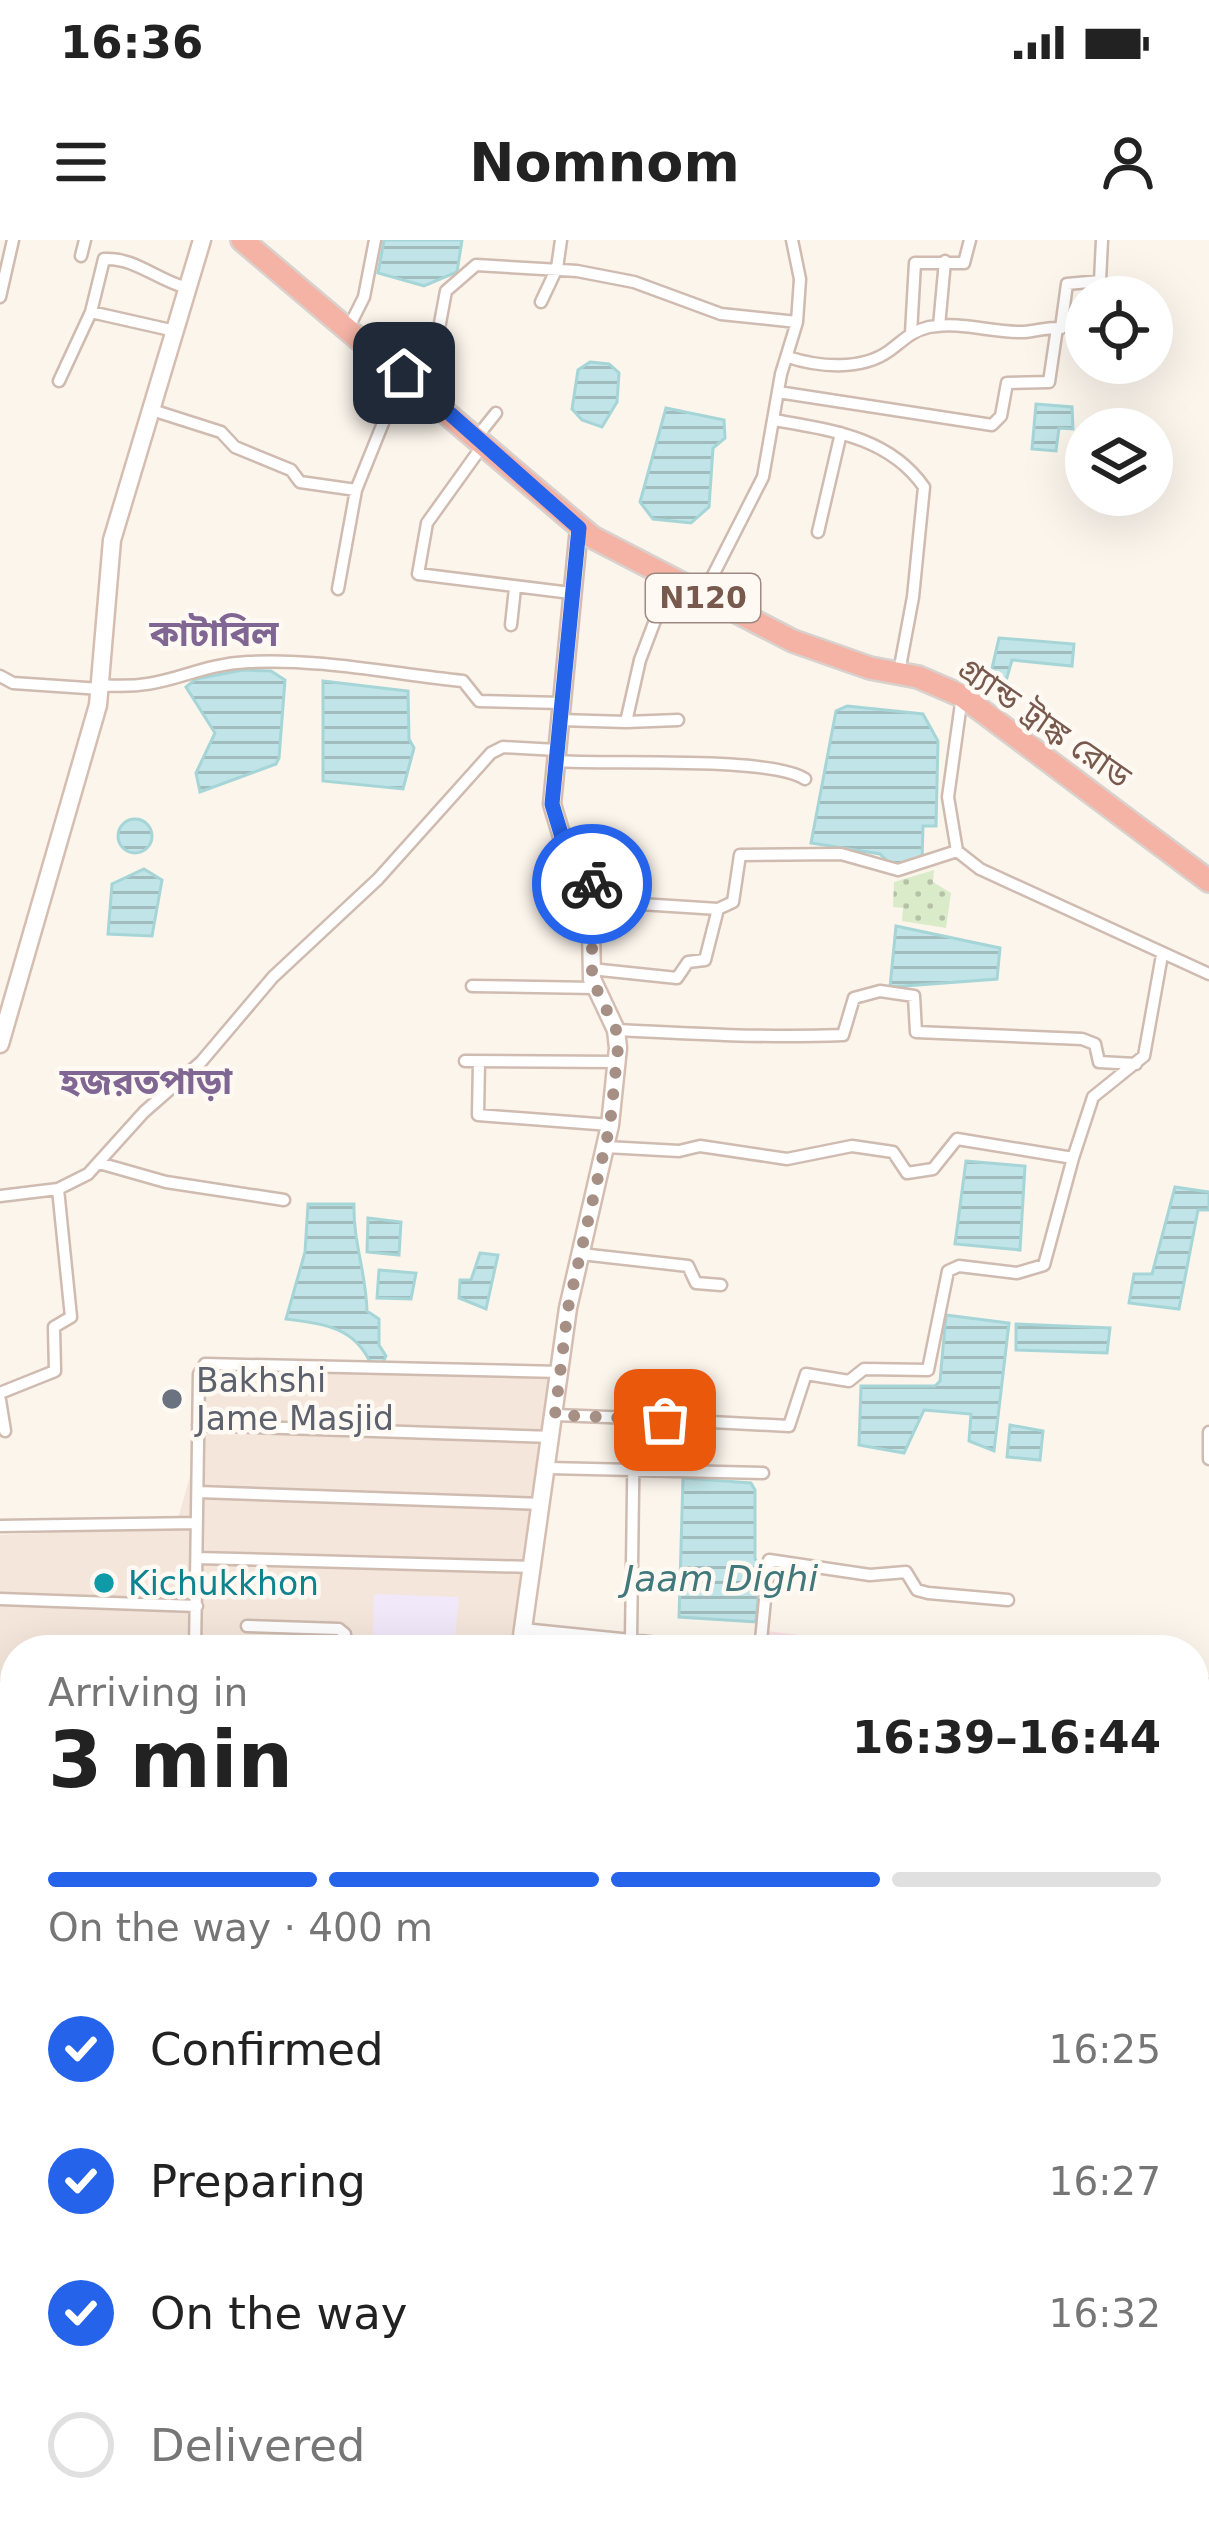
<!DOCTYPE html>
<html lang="en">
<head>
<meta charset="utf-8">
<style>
	:root { --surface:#fff; --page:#f2f2f2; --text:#222; --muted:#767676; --line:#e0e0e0; --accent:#2563eb }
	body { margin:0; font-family:"DejaVu Sans","Noto Sans Bengali",sans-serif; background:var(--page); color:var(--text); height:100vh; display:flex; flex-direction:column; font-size:45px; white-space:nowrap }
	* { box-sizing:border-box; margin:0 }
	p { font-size:39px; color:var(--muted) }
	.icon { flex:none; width:66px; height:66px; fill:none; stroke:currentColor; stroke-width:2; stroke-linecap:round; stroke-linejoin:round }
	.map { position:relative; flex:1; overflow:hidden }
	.side { position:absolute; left:0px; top:1395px; width:1209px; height:900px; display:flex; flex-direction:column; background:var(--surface); border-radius:48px 48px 0 0; box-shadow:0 12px 48px #0002 }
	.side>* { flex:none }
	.buttons { position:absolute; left:1065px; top:36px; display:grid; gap:24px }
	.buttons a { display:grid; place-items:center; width:108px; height:108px; border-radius:50%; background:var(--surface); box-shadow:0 12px 48px #0002; font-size:60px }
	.pin { position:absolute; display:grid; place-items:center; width:102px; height:102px; color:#fff; margin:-51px; border-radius:24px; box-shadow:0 6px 18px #0006 }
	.courier { position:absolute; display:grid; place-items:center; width:120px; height:120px; margin:-60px; border:9px solid #2563eb; border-radius:50%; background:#fff; color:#222; box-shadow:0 3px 15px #0007 }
	.summary em { font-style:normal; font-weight:600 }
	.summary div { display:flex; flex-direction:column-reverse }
	.summary { display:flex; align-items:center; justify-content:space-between; height:204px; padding:0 48px }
	h1 { font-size:78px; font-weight:600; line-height:90px }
	.bar { display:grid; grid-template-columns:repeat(4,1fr); gap:18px 12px; align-content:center; height:144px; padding:0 48px }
	.bar i { height:15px; border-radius:9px; background:var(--line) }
	.bar .current { background:var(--accent) }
	.bar p { grid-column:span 4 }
	ol { padding:0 48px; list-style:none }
	li { display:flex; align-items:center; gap:36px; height:132px }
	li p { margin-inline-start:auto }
	li .icon { padding:12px; border-radius:50%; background:var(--accent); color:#fff; stroke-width:4 }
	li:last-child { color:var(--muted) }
	li i { width:66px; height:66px; border:6px solid var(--line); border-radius:50% }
	.status { display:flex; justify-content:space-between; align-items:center; height:84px; padding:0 60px; background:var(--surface); direction:ltr }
	.status svg { height:33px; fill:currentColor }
	header { display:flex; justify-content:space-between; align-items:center; height:156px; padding:0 48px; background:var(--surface); font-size:54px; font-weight:600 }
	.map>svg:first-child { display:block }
	.residential { fill:#f4e6da }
	.education { fill:#f1e8f9 }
	.medical { fill:#fadfe5 }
	.park { fill:url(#park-dots) }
	.water { fill:url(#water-rules); stroke:#a6d5d8; stroke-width:3 }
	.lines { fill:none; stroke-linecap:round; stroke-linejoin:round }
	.street-casing { stroke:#cfbbb0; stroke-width:15 }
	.secondary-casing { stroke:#d5beb1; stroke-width:21 }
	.primary-casing { stroke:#d9d1cd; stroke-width:22 }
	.highway-casing { stroke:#d9d1cd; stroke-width:26 }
	.street { stroke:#fff; stroke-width:10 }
	.secondary { stroke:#fff; stroke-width:16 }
	.primary { stroke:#f8d3a7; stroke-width:18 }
	.highway { stroke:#f4b3a5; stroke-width:21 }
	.done { stroke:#a69085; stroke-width:12; stroke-dasharray:0 21.6 }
	.route { stroke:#2563eb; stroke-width:15 }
	.worship-dot { fill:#6b7280; stroke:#fff9f3; stroke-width:4.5 }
	.culture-dot { fill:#0f9aa8; stroke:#fff9f3; stroke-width:4.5 }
	.labels { text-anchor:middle; stroke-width:9; stroke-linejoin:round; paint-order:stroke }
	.shield { fill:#fff9f3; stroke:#a08980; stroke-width:3 }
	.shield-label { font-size:30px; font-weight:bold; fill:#78594e }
	.street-label { font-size:33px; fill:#78594e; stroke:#fff9f3 }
	.worship-label { font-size:33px; fill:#5b616d; stroke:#fff9f3; text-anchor:start }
	.culture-label { font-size:33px; fill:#0d838f; stroke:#fff9f3; text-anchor:start }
	.neighbourhood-label { font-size:36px; font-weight:bold; fill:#806693; stroke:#fff9f3 }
	.water-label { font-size:36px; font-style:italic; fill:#41787c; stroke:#fff9f3 }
</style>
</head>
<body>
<div class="status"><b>16:36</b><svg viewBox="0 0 49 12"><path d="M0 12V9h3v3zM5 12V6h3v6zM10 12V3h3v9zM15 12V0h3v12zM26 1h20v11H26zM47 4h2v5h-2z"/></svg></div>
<header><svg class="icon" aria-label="menu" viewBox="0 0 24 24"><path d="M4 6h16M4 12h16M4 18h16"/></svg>Nomnom<svg class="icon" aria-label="person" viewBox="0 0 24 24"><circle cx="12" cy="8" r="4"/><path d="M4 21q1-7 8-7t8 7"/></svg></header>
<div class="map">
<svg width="1209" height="2295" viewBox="0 0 1209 2295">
	<defs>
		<pattern id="park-dots" width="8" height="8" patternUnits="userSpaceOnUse" patternTransform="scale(3)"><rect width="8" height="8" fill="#daebca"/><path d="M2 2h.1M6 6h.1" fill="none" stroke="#b6c1a6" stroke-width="1.8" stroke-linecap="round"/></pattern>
		<pattern id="water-rules" width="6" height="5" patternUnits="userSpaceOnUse" patternTransform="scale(3)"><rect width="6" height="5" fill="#c0e4e7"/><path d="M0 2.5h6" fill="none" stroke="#a1bcbd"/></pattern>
	</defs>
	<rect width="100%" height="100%" fill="#fcf5ec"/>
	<path class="residential" d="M194,1127L555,1136L509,1410H15V1440L0,1439V1295L176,1286L192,1229Z"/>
	<path class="education" d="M374,1354L459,1357L454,1410H372Z"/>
	<path class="medical" d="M766,1391L925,1410H762Z"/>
	<path class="park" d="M934,630L933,642L951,653L946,688L902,681L903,668L893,667L894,642Z"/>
	<path class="water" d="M384,0H462L457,32L424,46L378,33Z
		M590,122L609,124L619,133L617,162L602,187L582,180L572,169L578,130Z
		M1036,164L1072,167L1073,189L1059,188L1056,211L1032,209Z
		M666,168L724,180L725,198L713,208L709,267L691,283L653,279L640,262Z
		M999,398L1074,404L1072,426L1012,420L1006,441L990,437Z
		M243,430L271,431L285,440L279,518L276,524L200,552L196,533L215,493L186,447L196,439Z
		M323,441L408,451L409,499L414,508L403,549L323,541Z
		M847,466L923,474L938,501L936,586H923L922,621L893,627L880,614L811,603L836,471Z
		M118 596a17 17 0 1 1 34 0a17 17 0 1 1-34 0Z
		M144,629L162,640L152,696L108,694L112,644Z
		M896,686L1000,708L997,739L890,747Z
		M966,921L1025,926L1020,1010L955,1004Z
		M1175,947L1209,952V970H1198L1179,1069L1129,1063L1134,1034H1152Z
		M308,964H354C353,1002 366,1032 367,1071L379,1079V1105L386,1116L382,1125L370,1122C353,1086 322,1084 286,1079L305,1012Z
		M368,978L401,982L399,1015L367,1012Z
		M480,1013L498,1015L486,1069L459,1058L460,1040H471Z
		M379,1030L416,1033L411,1059L377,1058Z
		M946,1075L1009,1083L994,1211L969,1201L971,1174L924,1170L904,1213L859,1205L861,1146H935L940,1141Z
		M1016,1084L1110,1088L1107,1113L1016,1110Z
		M1010,1185L1043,1191L1040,1220L1007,1217Z
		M683,1238L751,1243L755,1250V1319L761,1327L756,1382L679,1377Z
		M15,1505V1831L0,1843V1507Z
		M1194,2017L1209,2018V2081L1194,2080Z"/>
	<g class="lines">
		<defs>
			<path id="street" d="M81,16L85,0
				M0,57L13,0
				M541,62L557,28L561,0
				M91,72L175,91
				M939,86L945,21
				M349,87L364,57L375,0
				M911,93L915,23H964L970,0
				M788,117C818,127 861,131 889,111C903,101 911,91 929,87C961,81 993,93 1024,92C1038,91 1046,87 1061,88L1067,44L1100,41L1102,0
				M59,141L91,72L104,19C133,17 156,39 184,47
				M418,146L435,110L446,51L476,25L577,31L634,42L721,74L797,82
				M778,152L992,185L1001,176L1007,143L1049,142L1057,88
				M152,170L221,192L235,207L291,230L300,242L356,250
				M774,180C831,190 889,197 924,247L913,357L899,432
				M476,198L496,173
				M483,205L427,283L418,334L571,353
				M818,292L841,193
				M338,349L356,250L402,136
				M703,355L763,237L781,134L797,82L800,39L792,0
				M511,385L515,348
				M0,436L13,443L101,449
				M102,445C168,451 190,425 248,422C319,418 393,434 463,441L479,461L562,463
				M962,456L948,557L957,611L980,629L1209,734
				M560,480L626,482L640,420L670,341
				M626,482L678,480
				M556,521C608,525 770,516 805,539
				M594,661L718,669
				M591,729L677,738L688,722L705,720L718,669L733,662L740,615L841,614L898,630L957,611
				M472,746L594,748
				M616,790C692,794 767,798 843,795L854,758L880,751L914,756L916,792L1082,799L1095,804L1099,822L1136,824
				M465,821L616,822
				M479,822L478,875L610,885
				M606,907L679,911L700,906L787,919L852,906L893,912L907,933L933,929L957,899L1073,918L1093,857L1144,816L1162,715
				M99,923L166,942L284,960
				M0,956L58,949L88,934L144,872L201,822L273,737L378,639L491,513L503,507L557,510
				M581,1014L688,1026L696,1043L721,1045
				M0,1153L55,1131L54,1087L71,1077L58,949
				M0,1160L5,1191
				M634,1178L789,1186L806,1134L849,1141L864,1129L928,1130L948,1031L959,1026L1017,1033L1044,1025L1073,918
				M198,1185L552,1197
				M1209,1192V1219
				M548,1228L763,1233
				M198,1252L543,1264
				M0,1286L197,1283
				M197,1318L533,1327
				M0,1359L197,1366
				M247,1386L339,1389L345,1394V1410
				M523,1389L631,1400L634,1178L555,1175
				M631,1400L720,1410
				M195,1410L199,1134L205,1124L561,1132
				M760,1410L769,1320L870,1335L906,1332L917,1350L928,1353L1008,1360
				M1194,1441L1209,1445
				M0,1447L15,1448
				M1194,2182L1209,2183
				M530,2280V2295
				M1129,2295L1133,2280"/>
			<path id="secondary" d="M0,804L98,465L112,300L202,0
				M520,1410L568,1068L610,885L618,808L616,790L592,739L590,637L562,597L552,564L579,288"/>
			<path id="primary" d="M0,2000H15
				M1194,2008H1209"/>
			<path id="highway" d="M242,0L592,297L793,401L870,428L918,437L962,456L1209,641"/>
		</defs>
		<use href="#street" class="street-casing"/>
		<use href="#secondary" class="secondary-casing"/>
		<use href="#primary" class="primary-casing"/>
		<use href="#highway" class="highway-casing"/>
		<use href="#street" class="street"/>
		<use href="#secondary" class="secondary"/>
		<use href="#primary" class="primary"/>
		<use href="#highway" class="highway"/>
	</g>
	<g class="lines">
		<path class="done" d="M592,644V739L616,790L618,808L610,885L568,1068L555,1175L665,1180"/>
		<path class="route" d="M404,133L579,288L552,564L562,597L592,644"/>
	</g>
	<circle class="worship-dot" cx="172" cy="1159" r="12"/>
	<circle class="culture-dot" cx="104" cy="1343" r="12"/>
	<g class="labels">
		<rect class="shield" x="646" y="334" width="114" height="48" rx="9"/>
		<g class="shield-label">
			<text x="703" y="368">N120</text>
		</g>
		<g class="street-label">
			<text transform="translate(1045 482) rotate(35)" y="12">গ্র্যান্ড ট্রাঙ্ক রোড</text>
		</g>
		<g class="worship-label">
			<text x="196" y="1152">Bakhshi<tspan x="196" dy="38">Jame Masjid</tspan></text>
		</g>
		<g class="culture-label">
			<text x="128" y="1355">Kichukkhon</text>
		</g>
		<g class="neighbourhood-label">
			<text x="214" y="406">কাটাবিল</text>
			<text x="146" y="854">হজরতপাড়া</text>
		</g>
		<g class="water-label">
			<text x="721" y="1351">Jaam Dighi</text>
		</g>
	</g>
</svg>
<div class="buttons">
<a><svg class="icon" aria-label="locate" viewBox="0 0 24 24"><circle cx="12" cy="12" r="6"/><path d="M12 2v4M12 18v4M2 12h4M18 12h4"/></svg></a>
<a><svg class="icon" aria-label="layers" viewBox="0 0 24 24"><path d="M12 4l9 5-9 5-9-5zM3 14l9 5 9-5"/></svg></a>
</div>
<div class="pin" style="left:665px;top:1180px;background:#ea580c"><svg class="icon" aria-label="bag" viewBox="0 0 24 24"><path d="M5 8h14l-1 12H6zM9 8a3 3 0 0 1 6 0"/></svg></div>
<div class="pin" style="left:404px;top:133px;background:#1f2937"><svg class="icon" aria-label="home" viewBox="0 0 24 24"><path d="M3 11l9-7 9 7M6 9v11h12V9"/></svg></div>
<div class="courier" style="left:592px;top:644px"><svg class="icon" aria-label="bike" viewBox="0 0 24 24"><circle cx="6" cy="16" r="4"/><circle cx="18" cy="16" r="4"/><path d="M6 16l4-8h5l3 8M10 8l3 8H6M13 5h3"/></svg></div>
<section class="side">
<div class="summary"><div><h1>3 min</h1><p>Arriving in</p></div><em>16:39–16:44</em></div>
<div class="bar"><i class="current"></i><i class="current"></i><i class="current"></i><i></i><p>On the way · 400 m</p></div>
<ol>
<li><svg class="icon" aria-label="check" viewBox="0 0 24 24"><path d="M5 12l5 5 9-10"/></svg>Confirmed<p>16:25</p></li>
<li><svg class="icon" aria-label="check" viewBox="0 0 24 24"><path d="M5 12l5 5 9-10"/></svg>Preparing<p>16:27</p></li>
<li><svg class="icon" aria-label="check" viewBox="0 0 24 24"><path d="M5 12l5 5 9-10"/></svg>On the way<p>16:32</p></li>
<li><i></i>Delivered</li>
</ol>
</section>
</div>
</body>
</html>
